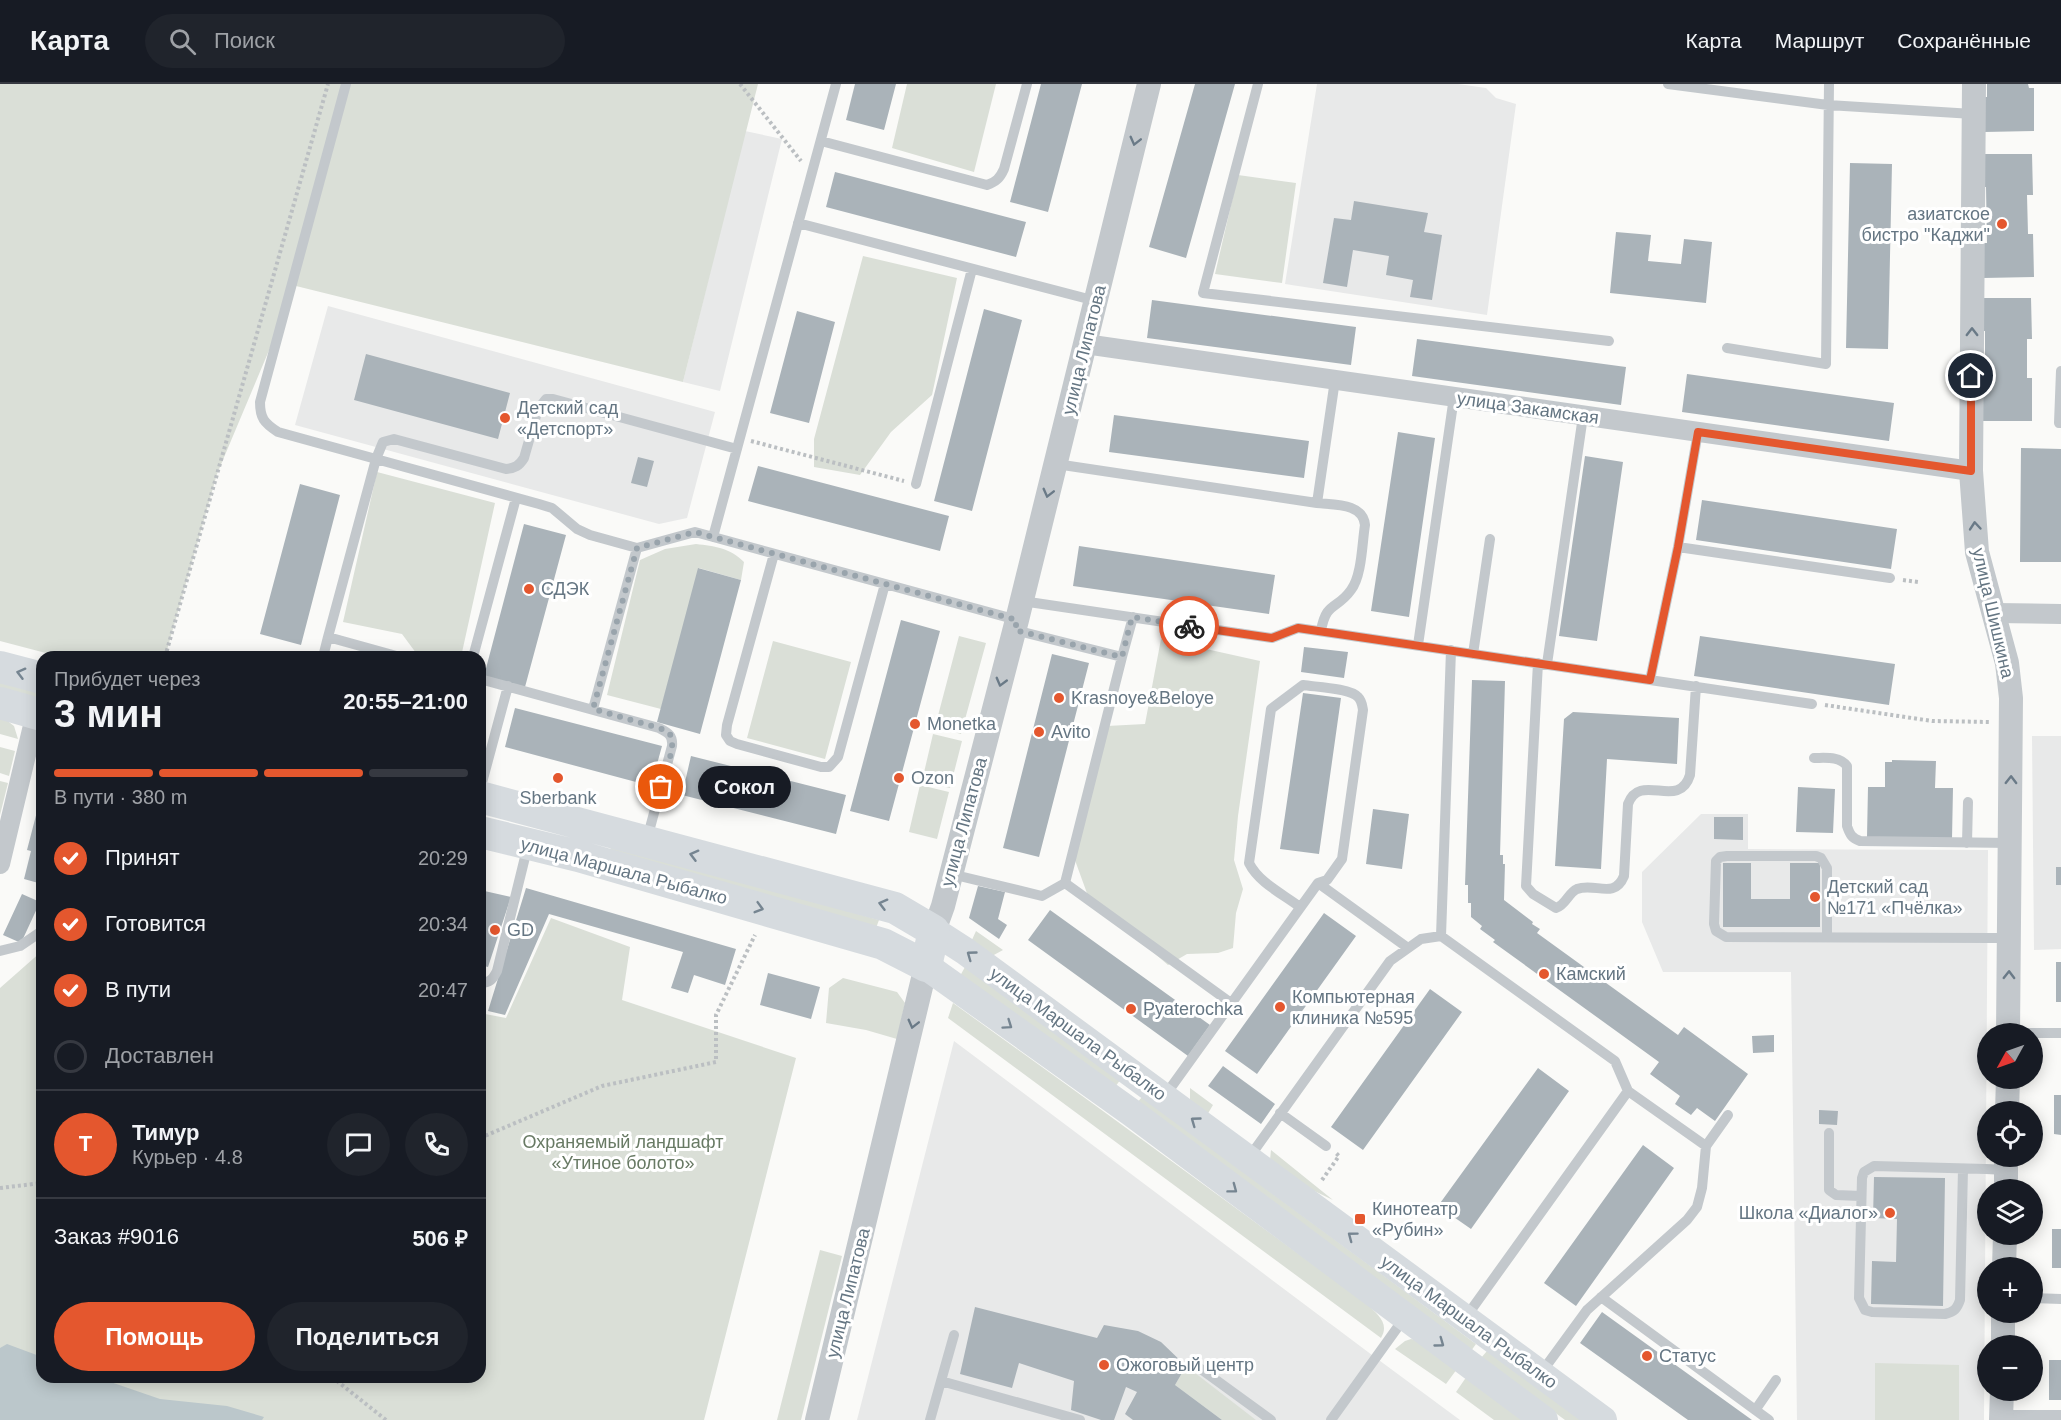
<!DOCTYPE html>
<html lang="ru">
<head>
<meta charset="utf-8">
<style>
	:root { --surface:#171b24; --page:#20242c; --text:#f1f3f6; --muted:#9ea1a6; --line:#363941; --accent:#e4572e }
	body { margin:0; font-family:Arial,sans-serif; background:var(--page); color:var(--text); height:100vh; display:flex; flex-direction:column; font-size:22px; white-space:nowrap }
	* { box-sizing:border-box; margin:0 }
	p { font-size:20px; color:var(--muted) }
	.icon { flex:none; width:33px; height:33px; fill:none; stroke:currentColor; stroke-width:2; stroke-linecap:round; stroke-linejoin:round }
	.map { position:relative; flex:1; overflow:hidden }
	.sheet { position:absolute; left:36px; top:567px; width:450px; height:732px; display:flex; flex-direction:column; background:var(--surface); border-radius:18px; box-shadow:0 3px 15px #0003 }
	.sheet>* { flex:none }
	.needle { width:39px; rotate:230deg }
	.fabs { position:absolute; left:1977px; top:939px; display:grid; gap:12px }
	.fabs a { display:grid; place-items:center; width:66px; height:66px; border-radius:50%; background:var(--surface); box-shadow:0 3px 15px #0003; font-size:30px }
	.pin { position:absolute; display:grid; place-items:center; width:51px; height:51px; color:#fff; margin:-26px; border:3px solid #fff; border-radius:50%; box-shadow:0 2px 6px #0007 }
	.courier { position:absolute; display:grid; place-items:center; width:60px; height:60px; margin:-30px; border:4px solid #e4572e; border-radius:50%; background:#fff; color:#222; box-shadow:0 2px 8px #0007 }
	.bubble { position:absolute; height:42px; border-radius:21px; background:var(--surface); box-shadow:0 3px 15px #0003; font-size:20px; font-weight:600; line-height:42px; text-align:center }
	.headline em { font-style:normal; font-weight:600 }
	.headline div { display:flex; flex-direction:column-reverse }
	.headline { display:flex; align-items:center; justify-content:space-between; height:102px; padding:0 18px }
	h1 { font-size:39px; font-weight:600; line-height:45px }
	.bar { display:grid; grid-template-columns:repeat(4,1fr); gap:9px 6px; align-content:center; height:72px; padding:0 18px }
	.bar i { height:8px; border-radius:4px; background:var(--line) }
	.bar .on { background:var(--accent) }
	.bar p { grid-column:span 4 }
	.line { display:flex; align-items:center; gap:15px; padding:0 18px; border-top:2px solid var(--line) }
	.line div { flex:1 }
	.round { display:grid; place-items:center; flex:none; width:63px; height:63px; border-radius:32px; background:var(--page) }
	ol { padding:0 18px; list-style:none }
	li { display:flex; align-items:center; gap:18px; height:66px }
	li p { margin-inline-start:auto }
	li .icon { padding:6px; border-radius:50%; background:var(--accent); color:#fff; stroke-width:4 }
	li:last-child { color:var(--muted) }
	li i { width:33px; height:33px; border:3px solid var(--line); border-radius:50% }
	.cta { display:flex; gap:12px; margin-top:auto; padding:12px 18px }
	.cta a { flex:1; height:69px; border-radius:36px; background:var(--accent); color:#fff; font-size:24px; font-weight:600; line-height:69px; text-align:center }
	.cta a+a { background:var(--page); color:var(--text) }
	header { display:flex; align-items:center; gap:36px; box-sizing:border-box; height:84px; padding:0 30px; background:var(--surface); border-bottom:2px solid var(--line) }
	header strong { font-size:28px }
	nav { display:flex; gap:33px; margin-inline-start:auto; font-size:21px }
	.search { width:420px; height:54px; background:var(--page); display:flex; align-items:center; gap:15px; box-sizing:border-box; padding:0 21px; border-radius:33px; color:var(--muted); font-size:22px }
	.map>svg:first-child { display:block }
	.built { fill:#e8e9e9 }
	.green { fill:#dadfd7 }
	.water { fill:#bbc7cb }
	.building { fill:#aab3b9 }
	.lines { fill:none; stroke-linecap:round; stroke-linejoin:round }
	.path { stroke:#bbbfc2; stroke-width:4; stroke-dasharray:3 3; stroke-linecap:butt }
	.service { stroke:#c3c8cc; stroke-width:10 }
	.minor { stroke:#c3c8cc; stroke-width:20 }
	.tertiary { stroke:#c3c8cc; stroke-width:24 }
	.secondary { stroke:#d6dbdf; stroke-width:28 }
	.primary { stroke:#d6dbdf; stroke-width:32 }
	.oneway { stroke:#6a7a87 }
	.oneway2 { stroke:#768591 }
	.done { stroke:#99a4ac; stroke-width:6; stroke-dasharray:0 10.8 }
	.route { stroke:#e4572e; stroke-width:8 }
	.poi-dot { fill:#e4572e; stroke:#fff; stroke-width:2 }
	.labels { text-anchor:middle; stroke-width:6; stroke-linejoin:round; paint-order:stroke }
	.poi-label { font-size:18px; fill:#657683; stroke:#fff; text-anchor:start }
	.street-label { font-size:18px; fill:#657683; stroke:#fff }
	.park-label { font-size:18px; fill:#687a64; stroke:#fff }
</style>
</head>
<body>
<header>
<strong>Карта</strong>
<div class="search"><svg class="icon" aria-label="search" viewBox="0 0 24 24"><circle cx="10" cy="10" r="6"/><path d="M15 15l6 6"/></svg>Поиск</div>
<nav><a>Карта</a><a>Маршрут</a><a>Сохранённые</a></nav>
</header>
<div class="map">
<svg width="2061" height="1336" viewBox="0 0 2061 1336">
	<rect width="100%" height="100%" fill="#fafaf8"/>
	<path class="built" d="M1317,0H1458L1486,4L1496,14L1516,20L1487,231L1285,200Z
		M745,47L782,55L720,307L683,298Z
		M328,222L715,328L687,434L659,440L295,341Z
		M2032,652H2061V865L2034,866Z
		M1701,730H1748V765L1988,766L1984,1336H1797L1791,888H1663L1642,838V788Z
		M954,957L1368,1268L1460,1336H857Z"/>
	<path class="green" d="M0,0H758L683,298L296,202L217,390L165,573H61L0,557Z
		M907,0H996L974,88L892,64Z
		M1238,91L1296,99L1282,199L1215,190Z
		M863,172L957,194L932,311L891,348L860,391L814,383V355Z
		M377,388L495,419L461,573H419L402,550L343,538Z
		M696,460C715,462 730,464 744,478L741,496L699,484L661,625L607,611L640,476L665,465Z
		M959,552L986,559L961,650L935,643Z
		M1161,555L1260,577L1238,732L1234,776L1243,805L1236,829L1233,864L1218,869L1187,870L1168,881L1088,812L1072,768L1107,642L1145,640Z
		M773,557L851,578L825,675L747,654Z
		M0,597L42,609V620L0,608Z
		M0,631L14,642L18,655L0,650Z
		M933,650L962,657L950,704L922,697Z
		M0,663L15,667L9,692L0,689Z
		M0,697L8,699L0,731Z
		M920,701L949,708L937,755L909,748Z
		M612,760L879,836L876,844L609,770Z
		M551,834L630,863L622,916L796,974L704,1336H0V904L42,867V1293H480V929L506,934Z
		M976,847L1003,866L992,872L971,858Z
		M965,883L1121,995L1115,1003L960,892Z
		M843,894L897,908L905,919L897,955L866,946L826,939L829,904Z
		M953,919L1092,1019L1367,1220C1377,1230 1390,1239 1381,1254L948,934Z
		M1190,1004L1213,1021L1207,1031L1190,1016Z
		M1142,1013L1476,1260L1471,1267L1136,1020Z
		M1271,1066L1333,1116L1304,1102L1270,1076Z
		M820,1166L842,1172L801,1336H777Z
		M1411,1255L1416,1256L1457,1285L1446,1300L1395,1265L1405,1257Z
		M1487,1267L1581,1336H1565L1481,1274Z
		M1875,1279L1959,1281V1336H1875Z
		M1186,1282L1256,1336H1222L1175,1301Z
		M1467,1292L1525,1336H1494L1456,1308Z"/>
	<path class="water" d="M7,1260L42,1273V1293H96L160,1315L227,1322L264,1333L262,1336H0V1264Z"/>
	<path class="building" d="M855,0H896L884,46L846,36Z
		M1041,0H1082L1048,128L1010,118Z
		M1195,0H1235L1186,174L1149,163Z
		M1987,0H2028L2029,4H2034V47L1984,48V13H1987Z
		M1982,70H2032L2033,111H2027L2028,150H2033L2034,193L1983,194V159H1987L1986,103H1982Z
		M1850,79L1892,80L1888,265L1846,264Z
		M835,88L1026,138L1016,173L826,123Z
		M1354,117L1428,129L1424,148L1442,151L1432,216L1410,213L1413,196L1386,191L1389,172L1353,166L1347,203L1323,199L1334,134L1351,136Z
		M1616,148L1651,151L1648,177L1681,180L1684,155L1712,158L1706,219L1610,209Z
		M1981,214H2031L2032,255H2027V294H2032V337H1982V302L1985,303V247H1981Z
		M1152,216L1356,243L1351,281L1147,254Z
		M984,225L1022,236L972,427L934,417Z
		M797,227L835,238L809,339L770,329Z
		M1417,255L1626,283L1621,321L1412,292Z
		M366,270L510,309L498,355L354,316Z
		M1687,290L1894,319L1889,357L1682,328Z
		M1114,331L1309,357L1304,394L1109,368Z
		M1398,348L1435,354L1409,533L1371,527Z
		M2021,364L2061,365V478H2020Z
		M1585,372L1623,378L1597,557L1559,552Z
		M638,373L654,377L647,403L631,399Z
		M758,382L949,432L940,467L748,417Z
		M300,400L340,411L301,561L260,550Z
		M1702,416L1897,445L1891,485L1696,456Z
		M524,440L566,451L525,603L484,592Z
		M1079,462L1275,491L1269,530L1073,502Z
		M698,484L741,496L700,650L657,638Z
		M901,536L940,547L889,737L850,727Z
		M1700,552L1895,580L1889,621L1694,592Z
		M1304,563L1348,568L1344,594L1301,588Z
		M1052,570L1089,579L1039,773L1003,764Z
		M1472,596L1505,597L1500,771H1503V780H1505L1504,816L1533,838L1532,840L1540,845L1537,849L1678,951L1684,943L1748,990L1715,1037L1697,1024L1691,1031L1675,1020L1680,1012L1650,990L1659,978L1493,858L1495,856L1480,845L1482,842L1471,833V819H1468V801H1465Z
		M1303,609L1341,614L1319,770L1280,765Z
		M515,624L662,662L651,702L505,663Z
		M1573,628L1679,634L1677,680L1607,675L1601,785L1555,782L1564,635Z
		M691,672L846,711L836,750L682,711Z
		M1892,676L1936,677L1935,704H1953L1952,755L1867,753L1868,703H1885V678H1892Z
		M1798,703L1835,705L1833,749L1796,748Z
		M40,716H42V800L24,795L31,767L27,766Z
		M1373,725L1409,730L1402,785L1366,780Z
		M1714,733H1743V756L1714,755Z
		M1723,779H1751V815H1790V779H1820V843H1723Z
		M2056,783H2061V801H2056Z
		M978,802L1005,808L998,835L1007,841L999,855L969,834Z
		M526,804L736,865L725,901L694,891L688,909L671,904L683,868L549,830L505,931L488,927Z
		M480,806L511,813L488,883L480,881Z
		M22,810L40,818L21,859L3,851Z
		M1050,826L1210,941L1188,972L1028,856Z
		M1324,829L1356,852L1257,990L1225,967Z
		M2056,878H2061V918H2056Z
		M768,889L820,903L811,935L760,921Z
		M1430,905L1462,928L1363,1066L1331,1043Z
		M1774,951V968L1753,969L1752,952Z
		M1223,982L1275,1020L1261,1040L1208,1002Z
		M1538,984L1569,1007L1471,1145L1438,1122Z
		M2054,1011H2061V1051L2054,1050Z
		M1819,1026L1838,1027L1837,1041L1819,1040Z
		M1643,1061L1674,1084L1576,1222L1544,1199Z
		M1874,1093L1945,1094L1943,1222L1871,1220L1872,1177L1896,1178L1897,1135L1873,1134Z
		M2052,1145H2061V1184H2052Z
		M975,1223L1097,1254L1104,1241L1138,1247L1161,1258L1186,1282L1175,1301L1222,1336H1133L1125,1330L1137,1308L1126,1303L1114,1336H1101L1071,1326L1074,1297L1019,1279L1012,1304L960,1290Z
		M1602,1228L1752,1336H1688L1580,1259Z
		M2049,1276H2061V1316H2049Z"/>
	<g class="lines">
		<path class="path" d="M740,0L801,77
			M751,357L904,397
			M1903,496L1918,498
			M165,573L328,0
			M1825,621L1932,637L1990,638
			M480,1054L602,1002L716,978V931L755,851
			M1322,1096L1339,1072L1336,1069
			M0,1104L42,1099
			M332,1293L386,1336"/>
		<path class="service" d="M346,0L260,318C260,334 264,339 278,348L376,375L383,358L394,355L506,385C515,384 519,382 524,374L538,325L546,315H553L737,365
			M1258,0L1203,209L1609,257
			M1668,0L1828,21L1973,30
			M821,57L987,101C996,98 1000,94 1004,85L1027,0
			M798,139L1096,217
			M1727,264L1826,280L1829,0
			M2061,287L2059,339H2061
			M1056,380L1317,419L1335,296
			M916,400L972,185
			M1317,419C1334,421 1363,419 1365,441C1362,459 1362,492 1351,506C1337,526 1326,517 1321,547
			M713,453L836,0
			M1678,463L1890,494
			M774,470L727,641L726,651L730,657L737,660L821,683H829L838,673L885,500
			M1022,517L1272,554L1298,544L1812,620
			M1015,546L1122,573L1065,799L1231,919
			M328,553L376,375L539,420L552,424L577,445L590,451L637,464L695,448L1017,536
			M1418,561L1454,313
			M1451,566L1441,852L1615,977L1628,1007L1706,1062L1728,1031
			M1473,570L1490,455
			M323,573L328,553L400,573
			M473,573L516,414
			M1122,573L1133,533
			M1538,579L1526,802L1533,810L1556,824C1566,821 1568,809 1577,805C1595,798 1614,816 1624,792L1628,720C1640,687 1679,727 1690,691L1696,602
			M1547,580L1583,332
			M480,595L659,644C669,649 673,652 672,662L647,755
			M1650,596L1678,463L1698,348
			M593,625L637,464
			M1814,674C1826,674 1839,672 1847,682V742C1850,751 1852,754 1860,757L2011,759
			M480,706L508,602
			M1967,759L1968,718
			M951,790L1042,812L1065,799
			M1300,823C1283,810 1259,799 1249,779L1271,625L1303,601C1315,603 1350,604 1358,613C1362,617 1362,621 1363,626L1342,775L1327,796L1318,799
			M1827,853V784L1821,774L1816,772H1727L1720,773L1716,777L1714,840L1716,847L1726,853L1992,854H2010
			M0,867L20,862L42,847
			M480,899C490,899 493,895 497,887L528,761
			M2008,949H2061
			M1164,1013L1318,799L1408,864
			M1280,1029L1326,1062
			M1829,1049V1106L1836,1111L1861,1112
			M1248,1075L1390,877L1421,855L1441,852
			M1963,1085L1960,1216C1957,1225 1954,1228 1945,1230L1872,1228L1865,1226L1859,1214L1862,1094L1864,1088L1874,1082L1986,1085L2006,1086
			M1601,1213L1769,1336
			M2032,1214L2061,1215
			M1466,1233L1628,1007
			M1194,1280L1271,1336
			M1541,1289L1587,1226L1687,1136L1697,1123L1702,1104L1706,1062
			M941,1297L954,1251
			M1756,1325L1776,1296
			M2002,1331H2061
			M930,1336L941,1297L1080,1336
			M1331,1336L1405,1233"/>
		<path class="minor" d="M1085,260L1971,387
			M1995,529L2061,530
			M0,780L36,629"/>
		<path class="tertiary" d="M1974,0L1971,387L1977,468L2007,579L2011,614L2008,950
			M934,847L943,822L1017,536L1149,0
			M2007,1028L2008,994
			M2006,1106V1072
			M2004,1184L2005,1150
			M2003,1262V1228
			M817,1336L926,882
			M2001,1336L2002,1306"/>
		<path class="secondary" d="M934,847L965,867L1603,1336
			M926,882L1132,1029L1544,1336"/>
		<path class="primary" d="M0,583L42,594
			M0,619L42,631
			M480,713L895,824L934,847L926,882L883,860L578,772L480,748"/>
	</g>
	<defs><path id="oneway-chevron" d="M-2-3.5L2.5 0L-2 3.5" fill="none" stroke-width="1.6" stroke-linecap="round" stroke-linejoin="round" transform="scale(1.5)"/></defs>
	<g class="oneway">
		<use href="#oneway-chevron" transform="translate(1135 57) rotate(104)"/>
		<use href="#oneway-chevron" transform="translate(1972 248) rotate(-90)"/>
		<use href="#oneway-chevron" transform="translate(1048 409) rotate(104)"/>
		<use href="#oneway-chevron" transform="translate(1975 442) rotate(-95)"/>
		<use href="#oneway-chevron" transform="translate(1001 598) rotate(105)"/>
		<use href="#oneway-chevron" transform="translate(2011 696) rotate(-89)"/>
		<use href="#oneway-chevron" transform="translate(2009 891) rotate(-89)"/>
		<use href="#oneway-chevron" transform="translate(913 940) rotate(104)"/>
	</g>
	<g class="oneway2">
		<use href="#oneway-chevron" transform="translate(21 589) rotate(-165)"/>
		<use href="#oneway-chevron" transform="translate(694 771) rotate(-165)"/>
		<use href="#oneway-chevron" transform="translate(883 820) rotate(-165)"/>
		<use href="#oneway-chevron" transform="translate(759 824) rotate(16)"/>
		<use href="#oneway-chevron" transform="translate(971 871) rotate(-144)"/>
		<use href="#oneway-chevron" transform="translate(1008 941) rotate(35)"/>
		<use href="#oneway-chevron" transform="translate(1195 1037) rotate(-144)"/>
		<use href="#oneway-chevron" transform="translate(1233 1105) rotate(37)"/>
		<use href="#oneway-chevron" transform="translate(1352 1152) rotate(-143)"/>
		<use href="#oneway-chevron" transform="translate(1440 1259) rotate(36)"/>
	</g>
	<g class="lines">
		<path class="done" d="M661,703C664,692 676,662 671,652C668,647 664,646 659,644L593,625L637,464L695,448L1017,536L1015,546L1122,573L1132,533L1189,542"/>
		<path class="route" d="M1189,542L1272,554L1298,544L1650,596L1678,463L1698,348L1971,387V292"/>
	</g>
	<g class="poi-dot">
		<circle cx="2002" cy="140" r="6"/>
		<circle cx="505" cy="334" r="6"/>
		<circle cx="529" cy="505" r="6"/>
		<circle cx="1059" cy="614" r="6"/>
		<circle cx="915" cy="640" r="6"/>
		<circle cx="1039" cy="648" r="6"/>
		<circle cx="558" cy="694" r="6"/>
		<circle cx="899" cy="694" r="6"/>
		<circle cx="1815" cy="813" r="6"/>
		<circle cx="495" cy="846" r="6"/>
		<circle cx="1544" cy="890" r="6"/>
		<circle cx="1280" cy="923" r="6"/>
		<circle cx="1131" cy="925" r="6"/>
		<circle cx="1890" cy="1129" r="6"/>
		<rect x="1354" y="1129" width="12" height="12" rx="3"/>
		<circle cx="1647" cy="1272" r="6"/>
		<circle cx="1104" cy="1281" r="6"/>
	</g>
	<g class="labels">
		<g class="poi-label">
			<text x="1990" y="136" text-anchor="end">азиатское<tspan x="1990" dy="21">бистро "Каджи"</tspan></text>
			<text x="517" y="330">Детский сад<tspan x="517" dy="21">«Детспорт»</tspan></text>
			<text x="541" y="511">СДЭК</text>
			<text x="1071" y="620">Krasnoye&amp;Beloye</text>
			<text x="927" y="646">Monetka</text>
			<text x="1051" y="654">Avito</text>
			<text x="911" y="700">Ozon</text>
			<text x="558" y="720" text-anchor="middle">Sberbank</text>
			<text x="1827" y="809">Детский сад<tspan x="1827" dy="21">№171 «Пчёлка»</tspan></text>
			<text x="507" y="852">GD</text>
			<text x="1556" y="896">Камский</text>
			<text x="1292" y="919">Компьютерная<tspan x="1292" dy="21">клиника №595</tspan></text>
			<text x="1143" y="931">Pyaterochka</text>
			<text x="1372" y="1131">Кинотеатр<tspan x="1372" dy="21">«Рубин»</tspan></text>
			<text x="1878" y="1135" text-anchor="end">Школа «Диалог»</text>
			<text x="1659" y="1278">Статус</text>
			<text x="1116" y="1287">Ожоговый центр</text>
		</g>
		<g class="street-label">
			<text transform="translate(1084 266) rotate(-76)" y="6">улица Липатова</text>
			<text transform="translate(1528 324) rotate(8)" y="6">улица Закамская</text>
			<text transform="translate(1993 529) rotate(77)" y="6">улица Шишкина</text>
			<text transform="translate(964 738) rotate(-75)" y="6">улица Липатова</text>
			<text transform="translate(624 787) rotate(15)" y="6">улица Маршала Рыбалко</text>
			<text transform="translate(1078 950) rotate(36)" y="6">улица Маршала Рыбалко</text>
			<text transform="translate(848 1209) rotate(-76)" y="6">улица Липатова</text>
			<text transform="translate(1469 1238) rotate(36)" y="6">улица Маршала Рыбалко</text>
		</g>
		<g class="park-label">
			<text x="623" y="1064">Охраняемый ландшафт<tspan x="623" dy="21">«Утиное болото»</tspan></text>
		</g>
	</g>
</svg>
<div class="fabs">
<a><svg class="needle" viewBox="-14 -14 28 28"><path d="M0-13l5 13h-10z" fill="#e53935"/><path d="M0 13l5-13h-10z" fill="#9ea1a6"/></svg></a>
<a><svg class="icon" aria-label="locate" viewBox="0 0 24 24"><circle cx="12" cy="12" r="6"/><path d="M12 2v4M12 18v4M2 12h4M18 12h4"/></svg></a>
<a><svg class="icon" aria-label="layers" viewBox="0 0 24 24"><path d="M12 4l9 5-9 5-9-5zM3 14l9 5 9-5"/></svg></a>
<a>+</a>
<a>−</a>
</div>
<div class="pin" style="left:661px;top:703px;background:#ea580c"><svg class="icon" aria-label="bag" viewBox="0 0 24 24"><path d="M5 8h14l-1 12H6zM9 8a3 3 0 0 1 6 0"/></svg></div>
<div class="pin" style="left:1971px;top:292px;background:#1f2937"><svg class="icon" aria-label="home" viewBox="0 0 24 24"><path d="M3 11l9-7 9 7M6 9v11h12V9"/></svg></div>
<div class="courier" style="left:1189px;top:542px"><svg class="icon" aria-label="bike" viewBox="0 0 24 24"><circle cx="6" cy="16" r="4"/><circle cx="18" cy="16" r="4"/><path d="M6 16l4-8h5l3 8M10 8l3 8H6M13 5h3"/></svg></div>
<div class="bubble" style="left:698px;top:682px;width:93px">Сокол</div>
<section class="sheet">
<div class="headline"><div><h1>3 мин</h1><p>Прибудет через</p></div><em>20:55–21:00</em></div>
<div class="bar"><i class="on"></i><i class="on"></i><i class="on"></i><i></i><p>В пути · 380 m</p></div>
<ol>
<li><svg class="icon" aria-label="check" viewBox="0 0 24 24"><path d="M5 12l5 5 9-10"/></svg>Принят<p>20:29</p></li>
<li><svg class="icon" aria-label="check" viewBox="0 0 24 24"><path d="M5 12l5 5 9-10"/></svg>Готовится<p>20:34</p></li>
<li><svg class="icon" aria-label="check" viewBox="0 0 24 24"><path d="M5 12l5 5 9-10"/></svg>В пути<p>20:47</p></li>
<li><i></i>Доставлен</li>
</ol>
<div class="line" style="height:108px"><b class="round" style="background:var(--accent);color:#fff">Т</b><div><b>Тимур</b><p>Курьер · 4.8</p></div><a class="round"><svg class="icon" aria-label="chat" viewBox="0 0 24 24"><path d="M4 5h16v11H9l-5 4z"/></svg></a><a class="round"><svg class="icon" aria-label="phone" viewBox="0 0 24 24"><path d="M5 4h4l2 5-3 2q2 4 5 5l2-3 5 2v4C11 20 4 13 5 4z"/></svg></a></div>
<div class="line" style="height:78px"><div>Заказ #9016</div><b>506 ₽</b></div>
<div class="cta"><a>Помощь</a><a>Поделиться</a></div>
</section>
</div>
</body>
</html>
